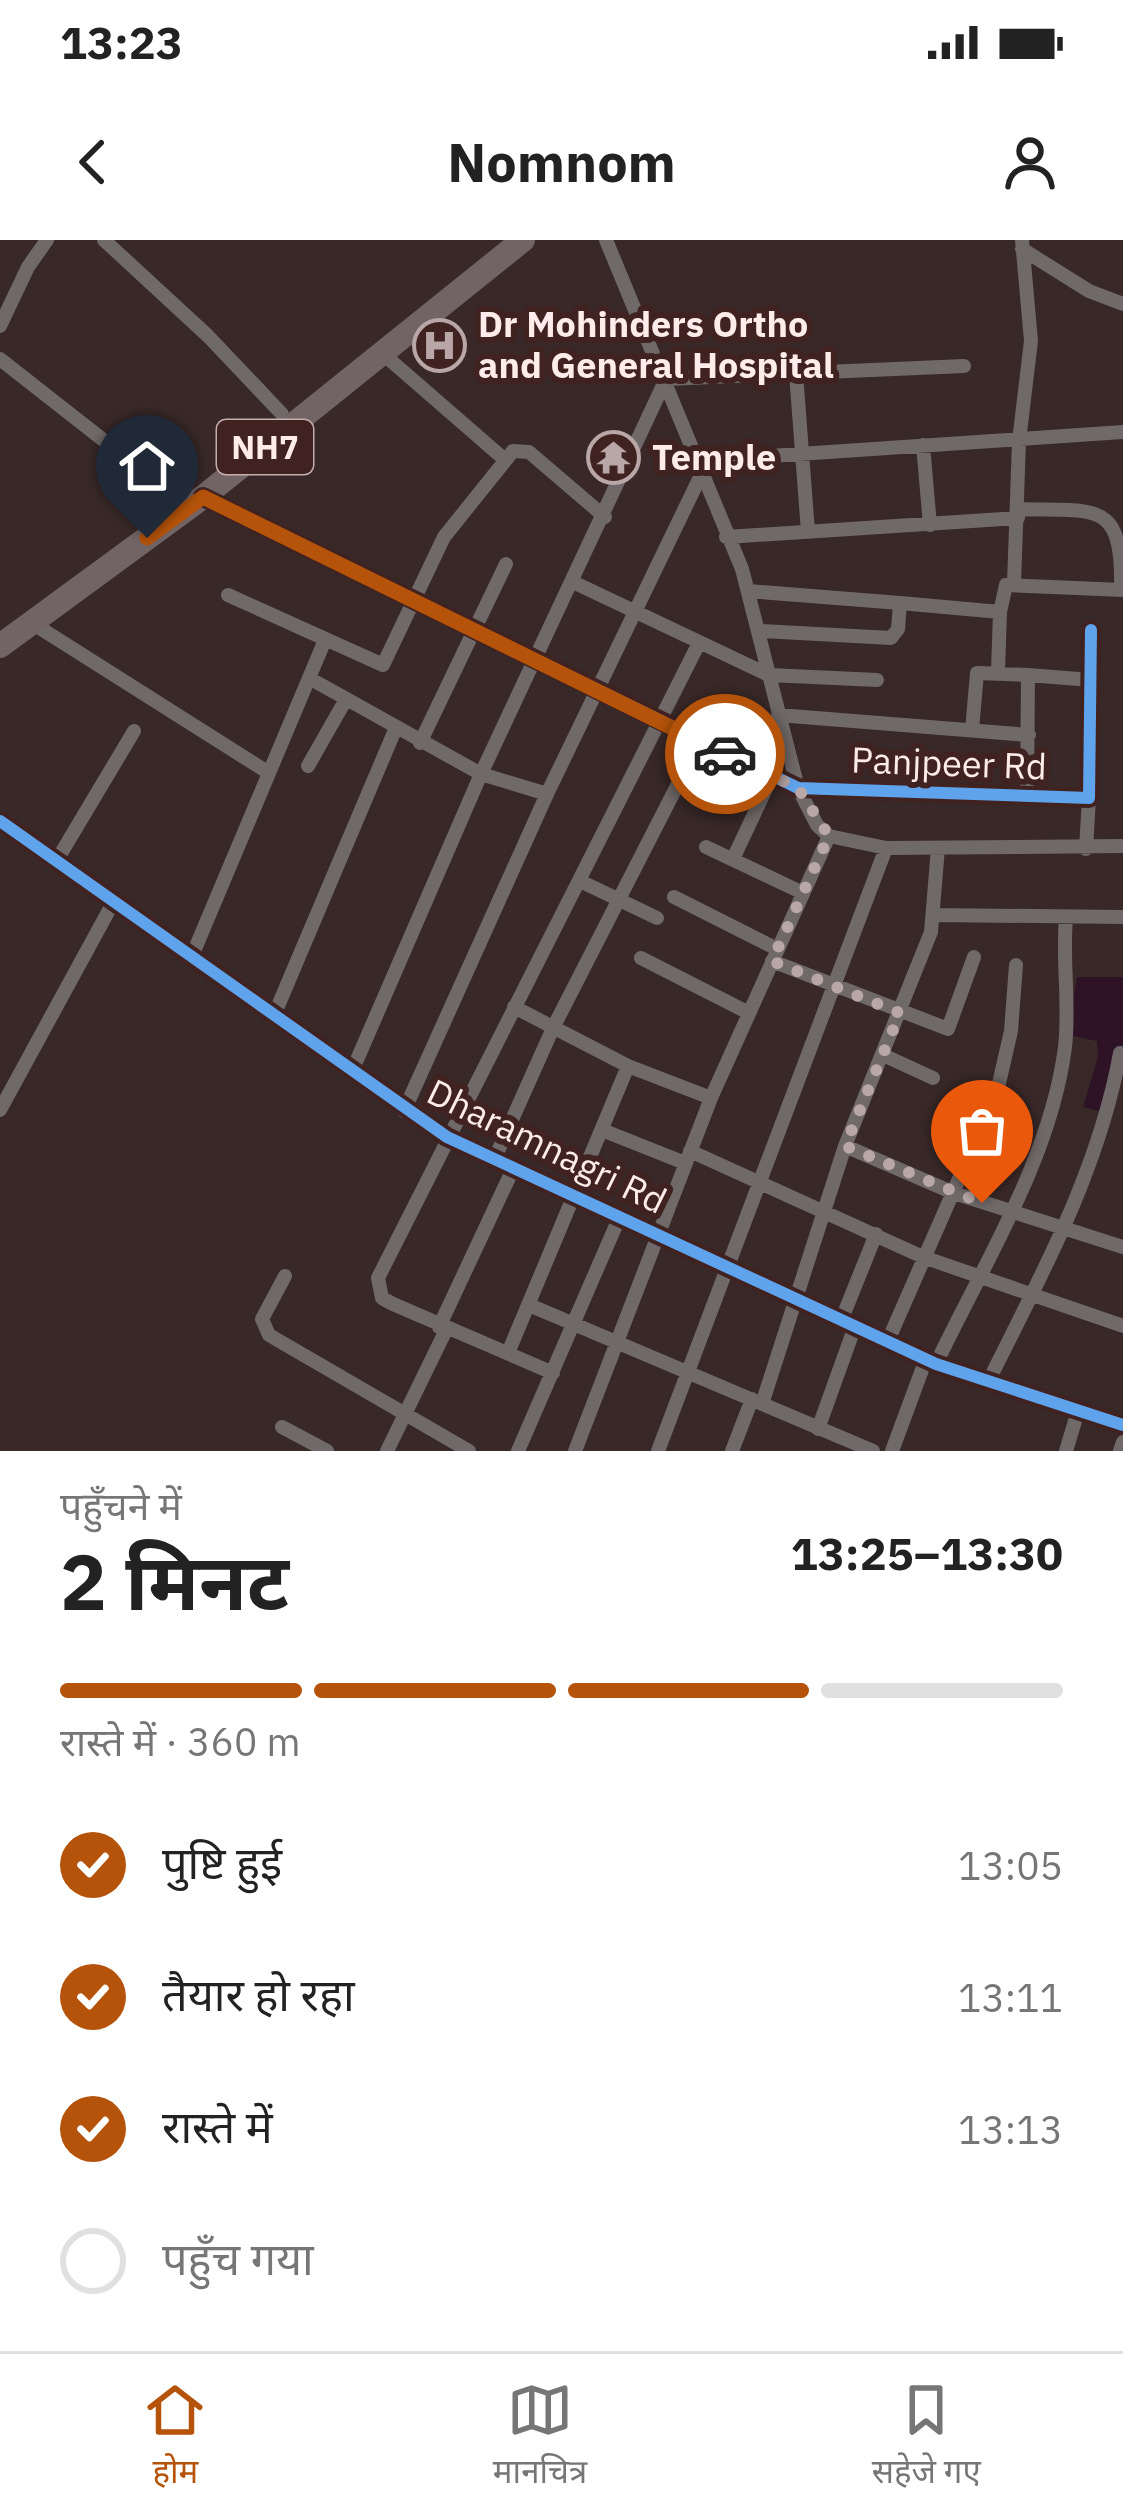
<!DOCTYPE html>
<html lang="hi">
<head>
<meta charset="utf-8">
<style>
	:root { --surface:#fff; --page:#f2f2f2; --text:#222; --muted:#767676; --line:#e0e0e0; --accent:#b45309 }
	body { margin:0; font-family:"IBM Plex Sans","Noto Sans Devanagari",sans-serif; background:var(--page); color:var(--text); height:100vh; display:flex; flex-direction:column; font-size:45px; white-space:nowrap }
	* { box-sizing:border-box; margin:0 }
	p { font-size:39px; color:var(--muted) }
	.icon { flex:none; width:66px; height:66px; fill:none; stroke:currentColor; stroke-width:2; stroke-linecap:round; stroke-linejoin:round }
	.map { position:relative; height:1211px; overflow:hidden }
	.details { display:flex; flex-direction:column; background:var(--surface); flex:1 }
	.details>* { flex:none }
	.pin { position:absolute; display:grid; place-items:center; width:102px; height:102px; color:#fff; margin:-123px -51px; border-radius:50% 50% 50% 0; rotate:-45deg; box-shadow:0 0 12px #0007 }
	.pin .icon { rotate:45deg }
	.courier { position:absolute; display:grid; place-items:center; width:120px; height:120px; margin:-60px; border:9px solid #b45309; border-radius:50%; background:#fff; color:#222; box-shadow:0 3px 15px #0007 }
	.summary em { font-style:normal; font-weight:700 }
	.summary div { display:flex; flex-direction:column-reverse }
	.summary { display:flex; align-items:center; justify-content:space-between; height:204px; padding:0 60px }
	h1 { font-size:78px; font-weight:700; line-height:90px }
	.bar { display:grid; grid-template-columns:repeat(4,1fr); gap:18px 12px; align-content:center; height:144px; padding:0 60px }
	.bar i { height:15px; border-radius:9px; background:var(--line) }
	.bar .current { background:var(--accent) }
	.bar p { grid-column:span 4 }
	ol { padding:0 60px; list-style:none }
	li { display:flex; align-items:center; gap:36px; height:132px }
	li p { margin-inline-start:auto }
	li .icon { padding:12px; border-radius:50%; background:var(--accent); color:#fff; stroke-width:4 }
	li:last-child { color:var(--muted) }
	li i { width:66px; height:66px; border:6px solid var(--line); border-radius:50% }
	.status { display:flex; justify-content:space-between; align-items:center; height:84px; padding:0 60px; background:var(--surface); direction:ltr }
	.status svg { height:33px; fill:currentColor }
	header { display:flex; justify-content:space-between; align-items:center; height:156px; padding:0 60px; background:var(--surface); font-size:54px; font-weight:700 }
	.tabs { display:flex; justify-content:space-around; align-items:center; height:168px; border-top:3px solid var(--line); background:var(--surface); font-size:33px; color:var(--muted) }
	.tabs a { display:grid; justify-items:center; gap:6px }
	.tabs .current { color:var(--accent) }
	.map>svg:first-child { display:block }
	.water { fill:#2e1225 }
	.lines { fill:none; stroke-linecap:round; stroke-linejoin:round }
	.street { stroke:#706969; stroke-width:14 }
	.secondary { stroke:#6c6062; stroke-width:18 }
	.highway { stroke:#726465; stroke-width:24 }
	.cycleway-casing { stroke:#402221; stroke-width:20 }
	.cycleway { stroke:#60a3ed; stroke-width:12 }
	.done { stroke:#b8a7a6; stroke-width:12; stroke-dasharray:0 21.6 }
	.route { stroke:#b45309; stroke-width:15 }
	.labels { text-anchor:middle; stroke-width:12; stroke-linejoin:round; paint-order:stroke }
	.shield { fill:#402221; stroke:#c4afae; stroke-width:3 }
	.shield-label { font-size:33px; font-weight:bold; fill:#fdecea }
	.poi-label { font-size:36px; font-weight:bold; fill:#fdecea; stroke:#402221; text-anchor:start }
	.street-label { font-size:36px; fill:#fdecea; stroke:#402221 }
</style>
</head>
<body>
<div class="status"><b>13:23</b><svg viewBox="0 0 49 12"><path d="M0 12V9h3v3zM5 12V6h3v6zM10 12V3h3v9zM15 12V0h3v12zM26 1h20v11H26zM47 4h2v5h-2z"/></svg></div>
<header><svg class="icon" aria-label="back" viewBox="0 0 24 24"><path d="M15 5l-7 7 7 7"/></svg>Nomnom<svg class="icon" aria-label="person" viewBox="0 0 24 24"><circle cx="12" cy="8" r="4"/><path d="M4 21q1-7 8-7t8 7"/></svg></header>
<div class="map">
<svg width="1123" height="1211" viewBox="0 0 1123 1211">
	<rect width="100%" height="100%" fill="#392828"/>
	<path class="water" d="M1077,737H1123V809L1103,872L1083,867L1098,817L1097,801L1067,795Z"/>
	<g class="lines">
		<path class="street" d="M104,0L208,96L282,174
			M606,0L742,329L798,548L817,585L829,596L886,608L1123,606
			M1022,9L1089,51L1123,64
			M0,86L28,27L47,0
			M382,113L504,219
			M0,119L176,257
			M796,133L808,292
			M923,205L930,285
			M697,221L1123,192
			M203,257L798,548L1089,558L1091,390
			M1018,269C1096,272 1123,258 1121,350
			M726,297L1018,278
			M575,343L769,435L877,440
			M1014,344L1019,201L1031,101L1022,0
			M748,351L900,363
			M228,355L383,425L444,297L513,211L529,212L605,277
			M32,383L269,533
			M761,391L891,398L898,389L900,363L1000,372L1006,345L1123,350
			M998,431L1000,372
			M1028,435L1091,440
			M309,438L481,534L547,554
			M778,475L1029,495
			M972,490L977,433L1028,435L1027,556
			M420,503L506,324
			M308,526L345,461
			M706,607L803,653
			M1086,609L1089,558
			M733,619L771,538
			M57,620L134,491
			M580,641L657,678
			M674,657L777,709
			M934,675L1123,677
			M192,716L325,400
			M641,718L747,772
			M772,721L948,789L974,717
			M514,767L628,826L711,858
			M275,773L395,490
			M883,815L933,838
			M353,829L481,534L666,139L964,126
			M0,870L114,661
			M404,871L547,554L701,235
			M602,890L685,923
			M845,906L954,953L1123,1007
			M690,911L923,1017L1123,1086
			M494,920L553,788L700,501
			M285,1036L262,1079L269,1095L469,1211
			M529,1065L873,1211
			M841,1081L876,994
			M439,1087L513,929
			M887,1103L997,852L1011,791L1016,725
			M508,1113L628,826
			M936,1124C983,1025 1051,918 1065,807C1070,764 1062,720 1066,678
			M553,1133L393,1064L382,1058L378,1038L699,403
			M988,1142C1041,1036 1099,930 1120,813
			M762,1164L845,906L931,692L938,608
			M282,1187L327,1211
			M818,1189L854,1089
			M387,1211L446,1090
			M518,1211L620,976
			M575,1211L711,858L829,596
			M658,1211L886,608
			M732,1211L752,1159
			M892,1211L926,1119
			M1066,1211L1078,1171
			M1120,1211L1123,1202"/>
		<path class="secondary" d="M0,581L447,897L936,1124L1123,1185"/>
		<path class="highway" d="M0,406L203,257L523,0"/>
		<defs>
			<path id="cycleway" d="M203,257L798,548L1089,558L1091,390
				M0,581L447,897L936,1124L1123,1185"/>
		</defs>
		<use href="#cycleway" class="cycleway-casing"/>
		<use href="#cycleway" class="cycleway"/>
	</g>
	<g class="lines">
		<path class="done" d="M725,514L798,548L829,596L772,721L900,773L845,906L982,963"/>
		<path class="route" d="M147,298L203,257L725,514"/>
	</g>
	<defs>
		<symbol id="hospital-ring" viewBox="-11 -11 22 22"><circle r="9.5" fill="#402221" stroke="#b8a7a6" stroke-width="1.5"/><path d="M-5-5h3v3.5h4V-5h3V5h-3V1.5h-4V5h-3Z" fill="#b8a7a6"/></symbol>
		<symbol id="temple-ring" viewBox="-11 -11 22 22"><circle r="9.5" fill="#402221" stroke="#b8a7a6" stroke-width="1.5"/><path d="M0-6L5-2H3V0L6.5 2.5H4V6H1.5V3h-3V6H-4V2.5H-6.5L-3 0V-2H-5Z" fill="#b8a7a6"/></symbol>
	</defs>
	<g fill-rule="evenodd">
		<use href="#hospital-ring" x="410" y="76" width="59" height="59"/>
		<use href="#temple-ring" x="584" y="188" width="59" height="59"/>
	</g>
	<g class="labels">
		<rect class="shield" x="217" y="180" width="96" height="54" rx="9"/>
		<g class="shield-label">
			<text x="265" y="219">NH7</text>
		</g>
		<g class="poi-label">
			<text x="478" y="97">Dr Mohinders Ortho<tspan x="478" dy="41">and General Hospital</tspan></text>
			<text x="652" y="230">Temple</text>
		</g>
		<g class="street-label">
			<text transform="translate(949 523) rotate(2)" y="13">Panjpeer Rd</text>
			<text transform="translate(547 906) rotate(26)" y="13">Dharamnagri Rd</text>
		</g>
	</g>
</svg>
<div class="pin" style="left:982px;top:963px;background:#ea580c"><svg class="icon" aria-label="bag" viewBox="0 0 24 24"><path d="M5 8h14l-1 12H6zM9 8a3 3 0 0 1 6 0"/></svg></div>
<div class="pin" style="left:147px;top:298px;background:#1f2937"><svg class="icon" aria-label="home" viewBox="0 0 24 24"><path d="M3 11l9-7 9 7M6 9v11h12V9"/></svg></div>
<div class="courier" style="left:725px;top:514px"><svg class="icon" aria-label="car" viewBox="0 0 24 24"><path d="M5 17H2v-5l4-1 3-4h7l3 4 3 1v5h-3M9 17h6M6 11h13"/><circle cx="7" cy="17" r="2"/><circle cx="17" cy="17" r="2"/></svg></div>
</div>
<section class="details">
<div class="summary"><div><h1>2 मिनट</h1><p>पहुँचने में</p></div><em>13:25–13:30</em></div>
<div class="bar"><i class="current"></i><i class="current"></i><i class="current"></i><i></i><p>रास्ते में · 360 m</p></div>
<ol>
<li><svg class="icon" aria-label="check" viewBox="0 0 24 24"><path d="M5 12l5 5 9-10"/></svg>पुष्टि हुई<p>13:05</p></li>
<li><svg class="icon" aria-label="check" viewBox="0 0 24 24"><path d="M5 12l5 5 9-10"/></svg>तैयार हो रहा<p>13:11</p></li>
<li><svg class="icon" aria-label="check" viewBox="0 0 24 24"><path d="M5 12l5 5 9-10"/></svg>रास्ते में<p>13:13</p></li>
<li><i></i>पहुँच गया</li>
</ol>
</section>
<nav class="tabs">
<a class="current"><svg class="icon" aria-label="home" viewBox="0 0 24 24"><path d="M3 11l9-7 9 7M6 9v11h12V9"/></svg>होम</a>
<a><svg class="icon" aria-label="map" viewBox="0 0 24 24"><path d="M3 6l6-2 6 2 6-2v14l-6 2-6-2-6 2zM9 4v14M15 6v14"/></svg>मानचित्र</a>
<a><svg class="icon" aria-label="saved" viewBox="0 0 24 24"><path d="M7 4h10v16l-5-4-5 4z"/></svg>सहेजे गए</a>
</nav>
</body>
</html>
